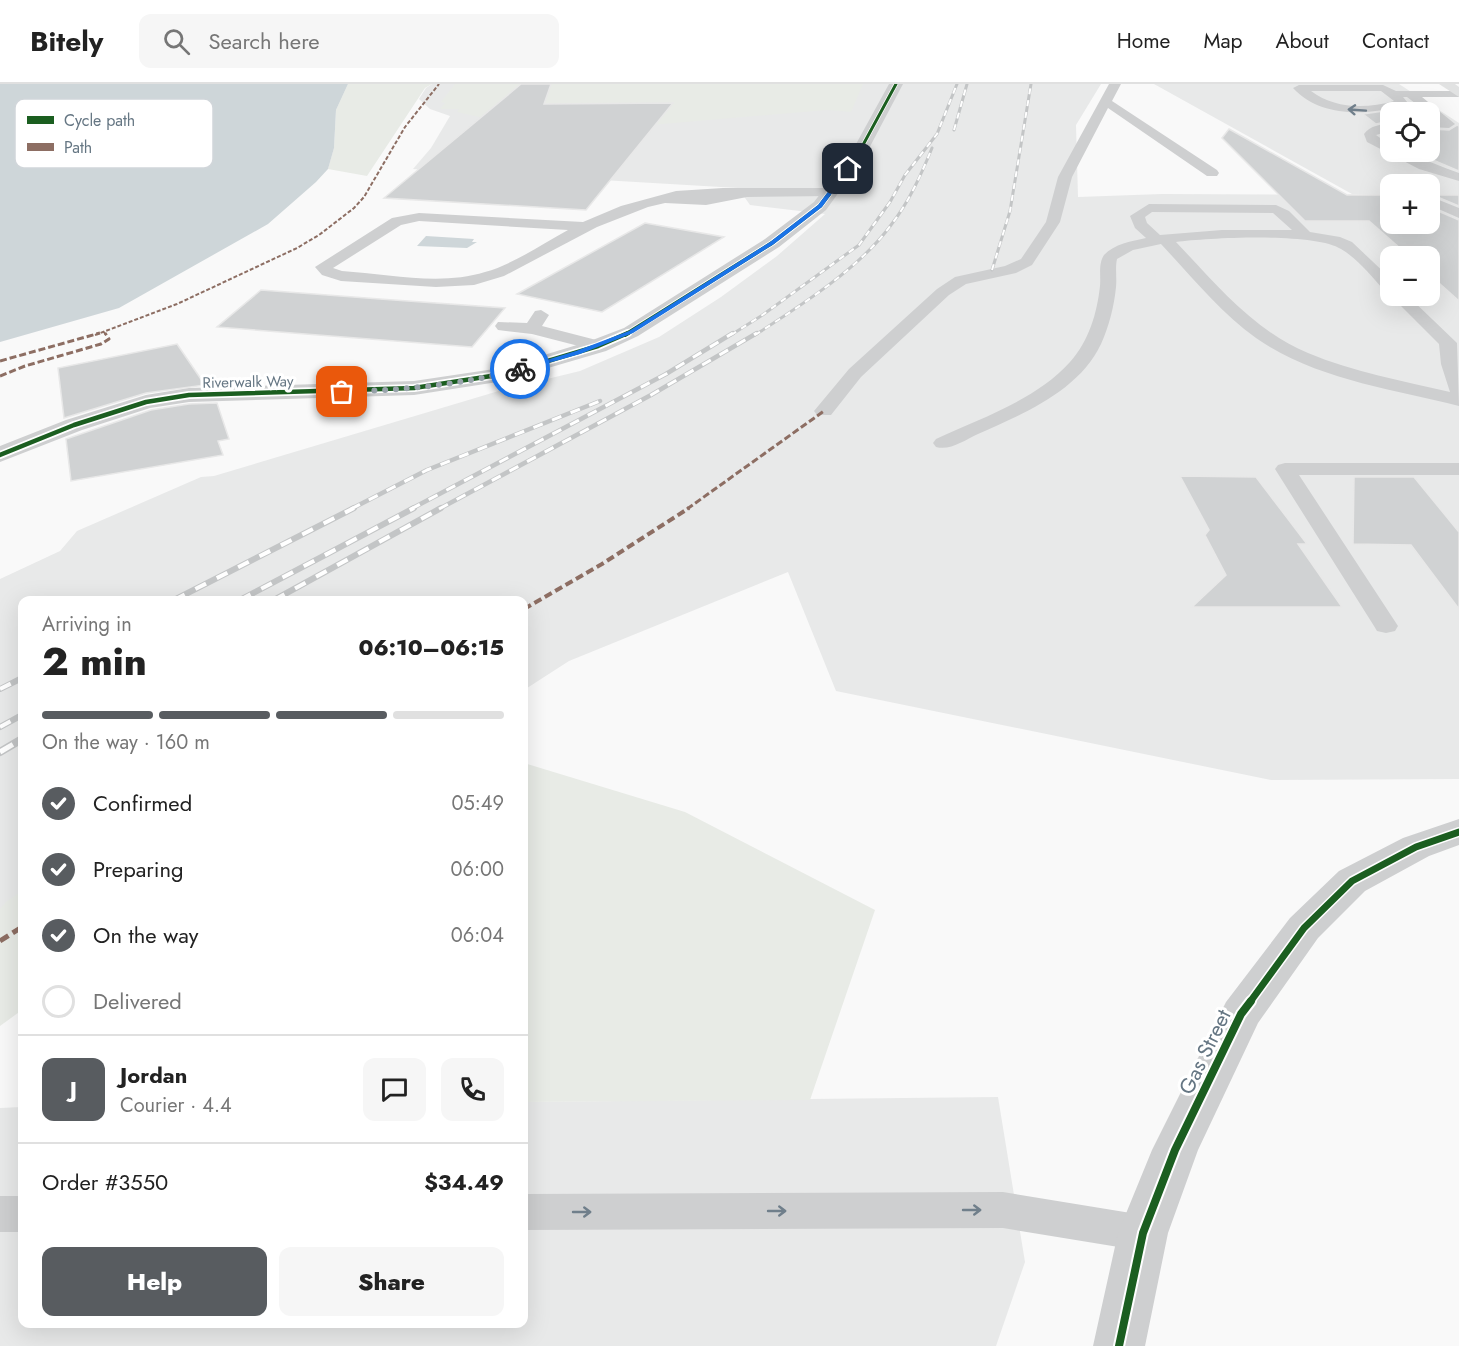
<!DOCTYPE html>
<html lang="en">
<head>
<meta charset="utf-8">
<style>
	:root { --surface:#fff; --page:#f6f6f6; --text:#222; --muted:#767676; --line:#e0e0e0; --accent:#585c60 }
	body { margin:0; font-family:Jost,sans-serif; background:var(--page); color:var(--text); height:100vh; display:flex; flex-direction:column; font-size:22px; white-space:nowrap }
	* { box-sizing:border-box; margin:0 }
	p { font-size:20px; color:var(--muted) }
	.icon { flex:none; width:33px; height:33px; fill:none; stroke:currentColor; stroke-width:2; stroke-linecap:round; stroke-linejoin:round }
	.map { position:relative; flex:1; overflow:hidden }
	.details { position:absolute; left:18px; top:512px; width:510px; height:732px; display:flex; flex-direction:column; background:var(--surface); border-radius:12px; box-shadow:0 6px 24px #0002 }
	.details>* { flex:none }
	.buttons { position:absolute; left:1380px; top:18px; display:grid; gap:12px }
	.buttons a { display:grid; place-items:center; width:60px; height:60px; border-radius:12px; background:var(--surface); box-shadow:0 6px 24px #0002; font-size:30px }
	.pin { position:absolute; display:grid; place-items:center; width:51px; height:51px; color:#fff; margin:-26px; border-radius:12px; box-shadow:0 3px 9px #0006 }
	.courier { position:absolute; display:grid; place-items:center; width:60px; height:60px; margin:-30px; border:4px solid #1a73e8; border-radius:50%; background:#fff; color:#222; box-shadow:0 2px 8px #0007 }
	.headline em { font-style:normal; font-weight:800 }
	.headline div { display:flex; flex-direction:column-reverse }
	.headline { display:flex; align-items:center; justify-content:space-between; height:102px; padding:0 24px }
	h1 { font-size:39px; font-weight:800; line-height:45px }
	.bar { display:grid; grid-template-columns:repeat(4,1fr); gap:9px 6px; align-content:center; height:72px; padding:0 24px }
	.bar i { height:8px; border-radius:4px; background:var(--line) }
	.bar .selected { background:var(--accent) }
	.bar p { grid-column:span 4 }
	.line { display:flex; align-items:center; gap:15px; padding:0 24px; border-top:2px solid var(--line) }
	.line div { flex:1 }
	.round { display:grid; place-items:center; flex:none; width:63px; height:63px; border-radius:12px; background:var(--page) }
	ol { padding:0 24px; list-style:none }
	li { display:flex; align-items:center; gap:18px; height:66px }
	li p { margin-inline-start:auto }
	li .icon { padding:6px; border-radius:50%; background:var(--accent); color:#fff; stroke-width:4 }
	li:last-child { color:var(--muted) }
	li i { width:33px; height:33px; border:3px solid var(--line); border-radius:50% }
	.primary-button { display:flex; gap:12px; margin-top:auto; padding:12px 24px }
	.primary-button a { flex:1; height:69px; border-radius:12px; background:var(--accent); color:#fff; font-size:24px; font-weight:800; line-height:69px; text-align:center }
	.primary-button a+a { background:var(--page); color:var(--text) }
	header { display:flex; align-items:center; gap:36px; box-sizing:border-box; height:84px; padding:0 30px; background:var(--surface); border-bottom:2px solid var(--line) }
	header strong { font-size:28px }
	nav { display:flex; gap:33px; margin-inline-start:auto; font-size:21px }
	.search { width:420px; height:54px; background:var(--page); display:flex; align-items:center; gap:15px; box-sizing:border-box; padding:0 21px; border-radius:12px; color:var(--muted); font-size:22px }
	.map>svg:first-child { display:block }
	.built { fill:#e8e9e9; fill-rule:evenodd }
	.green { fill:#e8ebe6 }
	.water { fill:#ced6d9 }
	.building { fill:#d0d2d3; stroke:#e8e8e8; stroke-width:1.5 }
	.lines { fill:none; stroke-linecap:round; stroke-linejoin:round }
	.lane { fill:#cecfd0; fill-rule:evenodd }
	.street { fill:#cecfd0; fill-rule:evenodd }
	.primary { fill:#e1e2e2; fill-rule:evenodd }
	.rail-far3-casing { stroke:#c3c5c6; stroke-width:3 }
	.rail-far2-casing { stroke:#c3c5c6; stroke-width:4.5 }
	.rail-far1-casing { stroke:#c3c5c6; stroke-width:6 }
	.rail-casing { stroke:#c3c5c6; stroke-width:8 }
	.rail-far3 { stroke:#fff; stroke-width:2; stroke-dasharray:6; stroke-linecap:butt }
	.rail-far2 { stroke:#fff; stroke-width:3; stroke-dasharray:10; stroke-linecap:butt }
	.rail-far1 { stroke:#fff; stroke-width:4; stroke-dasharray:12; stroke-linecap:butt }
	.rail { stroke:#fff; stroke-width:5; stroke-dasharray:15; stroke-linecap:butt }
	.quiet-far3 { stroke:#8d6e63; stroke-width:2; stroke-dasharray:4 2; stroke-linecap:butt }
	.quiet-far2 { stroke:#8d6e63; stroke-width:3; stroke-dasharray:7 3; stroke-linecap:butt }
	.quiet-far1 { stroke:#8d6e63; stroke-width:4; stroke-dasharray:8 4; stroke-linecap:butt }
	.quiet { stroke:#8d6e63; stroke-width:5; stroke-dasharray:10 5; stroke-linecap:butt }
	.cycleway-far4-casing { stroke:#fff; stroke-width:4.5 }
	.cycleway-far3-casing { stroke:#fff; stroke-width:6 }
	.cycleway-far2-casing { stroke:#fff; stroke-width:8 }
	.cycleway-far1-casing { stroke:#fff; stroke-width:10 }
	.cycleway-casing { stroke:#fff; stroke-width:12 }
	.cycleway-far4 { stroke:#1b5e20; stroke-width:3 }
	.cycleway-far3 { stroke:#1b5e20; stroke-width:4 }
	.cycleway-far2 { stroke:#1b5e20; stroke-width:4.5 }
	.cycleway-far1 { stroke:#1b5e20; stroke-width:7 }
	.cycleway { stroke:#1b5e20; stroke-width:8 }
	.oneway { stroke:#707f8b }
	.route { fill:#1a73e8 }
	.done { stroke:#99a4ac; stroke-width:6; stroke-dasharray:0 10.8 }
	.labels { text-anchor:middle; stroke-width:6; stroke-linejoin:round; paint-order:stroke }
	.far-street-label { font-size:15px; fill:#657683; stroke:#fff }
	.near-street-label { font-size:21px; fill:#657683; stroke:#fff }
	.key { fill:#fff; stroke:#d1d6da; stroke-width:1.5 }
	.key-label { font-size:16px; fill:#657683 }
</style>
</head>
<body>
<header>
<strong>Bitely</strong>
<div class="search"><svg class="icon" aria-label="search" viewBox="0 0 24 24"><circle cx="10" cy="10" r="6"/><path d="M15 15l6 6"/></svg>Search here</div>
<nav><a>Home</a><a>Map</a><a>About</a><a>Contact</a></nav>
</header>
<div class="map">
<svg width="1459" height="1262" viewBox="0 0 1459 1262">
	<rect width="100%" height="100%" fill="#f9f9f9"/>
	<path class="built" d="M432,0H1101L1076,41L1078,113L1162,110L1372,111L1352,110L1154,0H1399L1459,39V695L1271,696L836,607L788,488L569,577L524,606V516H22V918L0,921V495L60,467L77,447L201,393L214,392L502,306L580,287L659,253L721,213L777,172L825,130L750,121L738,104L413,85L431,64L450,32L430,25L419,15L426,4ZM1390,28H1430V68H1390ZM1390,100H1430V140H1390ZM1390,172H1430V212H1390Z
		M998,1013L1025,1178L996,1262H0V1024L22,1023V1239H524V1018Z"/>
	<path class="green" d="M348,0H432L425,4L367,92L328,85L334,64L336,26Z
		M455,0H863L851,28L827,26L569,48L527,44L457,28L459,25H440L445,19L441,18Z
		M524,679L685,728L875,826L810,1016L524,1018Z
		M22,807V926L0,942V825L7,817Z"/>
	<path class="water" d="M0,0H348L336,26L334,64L328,85L316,98L268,140L119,224L0,258Z
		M426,152L474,155L472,158H477L467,164L417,162Z"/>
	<path class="building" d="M521,0H551L544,20L673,19L586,126L384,114Z
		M1397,25L1409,28H1390V37L1376,40L1363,30Z
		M1457,41L1459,42V87L1414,68H1430V45L1449,46Z
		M1229,45L1347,111H1390V140H1430V111H1459V122L1440,114L1434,115L1430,119L1433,125L1459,136V217L1430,191V172H1409L1369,137H1305L1222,54Z
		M645,139L724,153L602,228L517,210Z
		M261,206L380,215L505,224L472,263L217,243Z
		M177,260L205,301L146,309L64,334L58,284Z
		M217,319L229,355L218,357L223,371L71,397L66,355L151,326L189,320Z
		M1180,392L1256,393L1307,460H1298L1342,523H1192L1226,491L1205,451L1209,446Z
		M1354,393H1414L1459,448V525L1411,461L1353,460Z"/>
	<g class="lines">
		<path class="lane" d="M1109,0H1121L1112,17L1217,86L1219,89L1217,92H1207L1108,24L1072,93L1060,138L1032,181L1016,189L966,200L949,211L861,293L831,331H817L814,327L849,285L937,205L955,193L1005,182L1021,175L1046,138L1058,93Z
			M1299,1H1383L1396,7H1459V13H1422L1455,40L1449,44L1430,43V37L1437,36L1407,13H1403L1408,19L1406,21C1369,31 1322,35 1293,4ZM1311,7H1381L1394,17C1366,25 1335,25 1311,7Z
			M1390,39V47L1376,51L1390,61V68C1411,68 1438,82 1459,89V97L1419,85L1367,58L1364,50C1371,41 1380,41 1390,39Z
			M723,104H831L838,108L831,112L747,113L706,121L665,119L648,123L597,143L504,192L474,201L436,203L341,197L322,191L315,183L392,134L419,129L583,138L621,122L676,107ZM419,137L568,146C542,160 514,180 485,188C441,202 388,190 342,187L333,184L401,141Z
			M1439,116L1459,124V134L1434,123L1432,120L1434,117Z
			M1149,120L1276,121L1289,127L1310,148L1340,153L1352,158L1390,194V208L1384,206C1371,192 1358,175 1341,165C1314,148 1209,154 1176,158C1215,199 1254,247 1308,269C1353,288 1403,297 1450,308L1441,280L1439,260L1391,212H1408L1457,259L1459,322C1391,305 1314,295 1256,254C1220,228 1191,192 1161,160L1133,166L1117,175C1115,184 1117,194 1116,203C1114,223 1109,242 1101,260C1079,307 1023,330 978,350C965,356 950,367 936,363L933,359L936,355C981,334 1036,316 1070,278C1089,257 1097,229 1100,202C1101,192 1098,180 1104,171C1114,160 1132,157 1146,154L1135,144L1130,132ZM1152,128L1273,129L1292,146H1222L1160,151L1147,139L1145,133Z
			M541,226L549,231L542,242L604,258L607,262L604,266L598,267L532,250L498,246L495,242L498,238L527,239L535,227Z
			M1285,379H1459V391H1299L1398,542L1395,547L1386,549L1377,547L1374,542L1275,385L1278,381Z
			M1003,1108L1143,1131L1157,1136L1163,1149L1157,1162L1143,1167L1003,1144L524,1146V1110Z
			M0,1112H22V1148H0Z"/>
		<path class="street" d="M889,0H903L865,72L826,126L779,163L638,252L606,267L504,297L414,311L189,318L150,324L82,346L0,378V362L66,336L146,311L189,304L414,297L501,284L590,257L624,244L765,155L814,118L850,71Z
			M1459,735V761L1429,772L1365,807L1318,854L1258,939L1198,1066L1168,1149L1145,1262H1093L1118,1149L1152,1066L1226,918L1290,834L1339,787L1403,754Z"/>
		<path class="primary" d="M1439,0H1455L1459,3V13Z"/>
		<defs>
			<path id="rail-far3" d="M954,46L967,0
				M992,186L1010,127L1031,0
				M731,251L761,232L859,161L890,118L905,91L937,50L957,0
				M755,251C800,222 859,185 891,141C909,118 921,91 932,64"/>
			<path id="rail-far2" d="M351,425L427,386L600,317
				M411,425L666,290L733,249
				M439,425L651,311L757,249"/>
			<path id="rail-far1" d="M174,516L354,424
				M240,516L414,424
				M274,516L441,424
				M0,605L22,594
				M0,643L22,631"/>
			<path id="rail" d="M0,668L22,655"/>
		</defs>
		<use href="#rail-far3" class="rail-far3-casing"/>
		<use href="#rail-far2" class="rail-far2-casing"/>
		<use href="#rail-far1" class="rail-far1-casing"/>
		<use href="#rail" class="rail-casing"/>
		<use href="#rail-far3" class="rail-far3"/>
		<use href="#rail-far2" class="rail-far2"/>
		<use href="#rail-far1" class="rail-far1"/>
		<use href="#rail" class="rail"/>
		<path class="quiet-far3" d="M104,248L106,251
			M95,251L177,220L297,164L319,151L354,124L364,113L405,43L439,0"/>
		<path class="quiet-far2" d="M0,277L100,249
			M0,292L25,282L101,260L109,255L105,249
			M687,425L824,327"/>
		<path class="quiet-far1" d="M524,525L602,480L689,424"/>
		<path class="quiet" d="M0,857L22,843"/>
		<defs>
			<path id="cycleway-far4" d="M828,112L857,72L896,0"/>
			<path id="cycleway-far3" d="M625,251L772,159L820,122L829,110"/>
			<path id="cycleway-far2" d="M0,371L74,341L146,318L189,311L414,304L504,290L598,262L628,249"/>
			<path id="cycleway-far1" d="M1250,918L1304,844L1352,797L1416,763L1459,748"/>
			<path id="cycleway" d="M1119,1262L1143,1149L1175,1066L1241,930L1251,917"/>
		</defs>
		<use href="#cycleway-far4" class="cycleway-far4-casing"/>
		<use href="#cycleway-far3" class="cycleway-far3-casing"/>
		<use href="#cycleway-far2" class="cycleway-far2-casing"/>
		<use href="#cycleway-far1" class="cycleway-far1-casing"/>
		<use href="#cycleway" class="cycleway-casing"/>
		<use href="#cycleway-far4" class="cycleway-far4"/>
		<use href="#cycleway-far3" class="cycleway-far3"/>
		<use href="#cycleway-far2" class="cycleway-far2"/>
		<use href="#cycleway-far1" class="cycleway-far1"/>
		<use href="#cycleway" class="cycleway"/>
	</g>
	<defs><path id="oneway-shaft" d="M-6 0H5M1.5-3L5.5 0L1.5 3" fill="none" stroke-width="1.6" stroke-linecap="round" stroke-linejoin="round" transform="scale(1.5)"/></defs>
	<g class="oneway">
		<use href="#oneway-shaft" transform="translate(1357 26) rotate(-176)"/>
		<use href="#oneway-shaft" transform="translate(972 1126)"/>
		<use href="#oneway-shaft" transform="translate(777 1127)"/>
		<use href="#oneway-shaft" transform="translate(582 1128)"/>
	</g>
	<path class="route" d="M846,84L850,85L822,123L774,160L633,249L580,270L520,287L517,285L576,267L629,247L770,158L818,121Z"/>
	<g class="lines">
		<path class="done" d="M342,308C402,306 462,301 520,285"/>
	</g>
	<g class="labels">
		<g class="far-street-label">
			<text transform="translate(248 298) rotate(-1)" y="5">Riverwalk Way</text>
		</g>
		<g class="near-street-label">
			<text transform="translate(1205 968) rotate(-64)" y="7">Gas Street</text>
		</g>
	</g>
	<rect x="15" y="15" width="198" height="69" rx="9" class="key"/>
	<rect x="27" y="32" width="27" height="8" fill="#1b5e20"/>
	<rect x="27" y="59" width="27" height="8" fill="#8d6e63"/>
	<g class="key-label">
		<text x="64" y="42">Cycle path</text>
		<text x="64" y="69">Path</text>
	</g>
</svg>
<div class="buttons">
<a><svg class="icon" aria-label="locate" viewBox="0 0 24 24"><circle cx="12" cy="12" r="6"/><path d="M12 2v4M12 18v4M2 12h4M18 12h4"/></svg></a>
<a>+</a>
<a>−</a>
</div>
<div class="pin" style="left:342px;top:308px;background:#ea580c"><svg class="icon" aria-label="bag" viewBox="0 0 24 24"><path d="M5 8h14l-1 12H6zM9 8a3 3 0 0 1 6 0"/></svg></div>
<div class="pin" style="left:848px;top:85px;background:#1f2937"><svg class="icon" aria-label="home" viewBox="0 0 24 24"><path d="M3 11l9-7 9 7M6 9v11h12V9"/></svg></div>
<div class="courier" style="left:520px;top:285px"><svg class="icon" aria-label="bike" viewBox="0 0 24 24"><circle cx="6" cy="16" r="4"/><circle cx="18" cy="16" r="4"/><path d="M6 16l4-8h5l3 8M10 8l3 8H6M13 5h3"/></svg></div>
<section class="details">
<div class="headline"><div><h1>2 min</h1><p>Arriving in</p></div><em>06:10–06:15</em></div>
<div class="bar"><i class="selected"></i><i class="selected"></i><i class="selected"></i><i></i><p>On the way · 160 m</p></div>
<ol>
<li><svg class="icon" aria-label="check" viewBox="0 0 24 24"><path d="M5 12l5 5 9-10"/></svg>Confirmed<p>05:49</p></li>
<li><svg class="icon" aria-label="check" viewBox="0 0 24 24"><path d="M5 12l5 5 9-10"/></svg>Preparing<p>06:00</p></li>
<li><svg class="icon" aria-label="check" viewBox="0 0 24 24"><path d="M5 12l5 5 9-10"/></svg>On the way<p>06:04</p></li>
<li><i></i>Delivered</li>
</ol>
<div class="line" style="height:108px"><b class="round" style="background:var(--accent);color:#fff">J</b><div><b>Jordan</b><p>Courier · 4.4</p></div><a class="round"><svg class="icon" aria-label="chat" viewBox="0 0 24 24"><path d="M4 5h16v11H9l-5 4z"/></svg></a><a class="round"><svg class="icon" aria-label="phone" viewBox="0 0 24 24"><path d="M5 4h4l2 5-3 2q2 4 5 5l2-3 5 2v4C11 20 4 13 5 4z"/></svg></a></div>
<div class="line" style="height:78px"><div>Order #3550</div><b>$34.49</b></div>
<div class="primary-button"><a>Help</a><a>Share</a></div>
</section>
</div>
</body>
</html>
